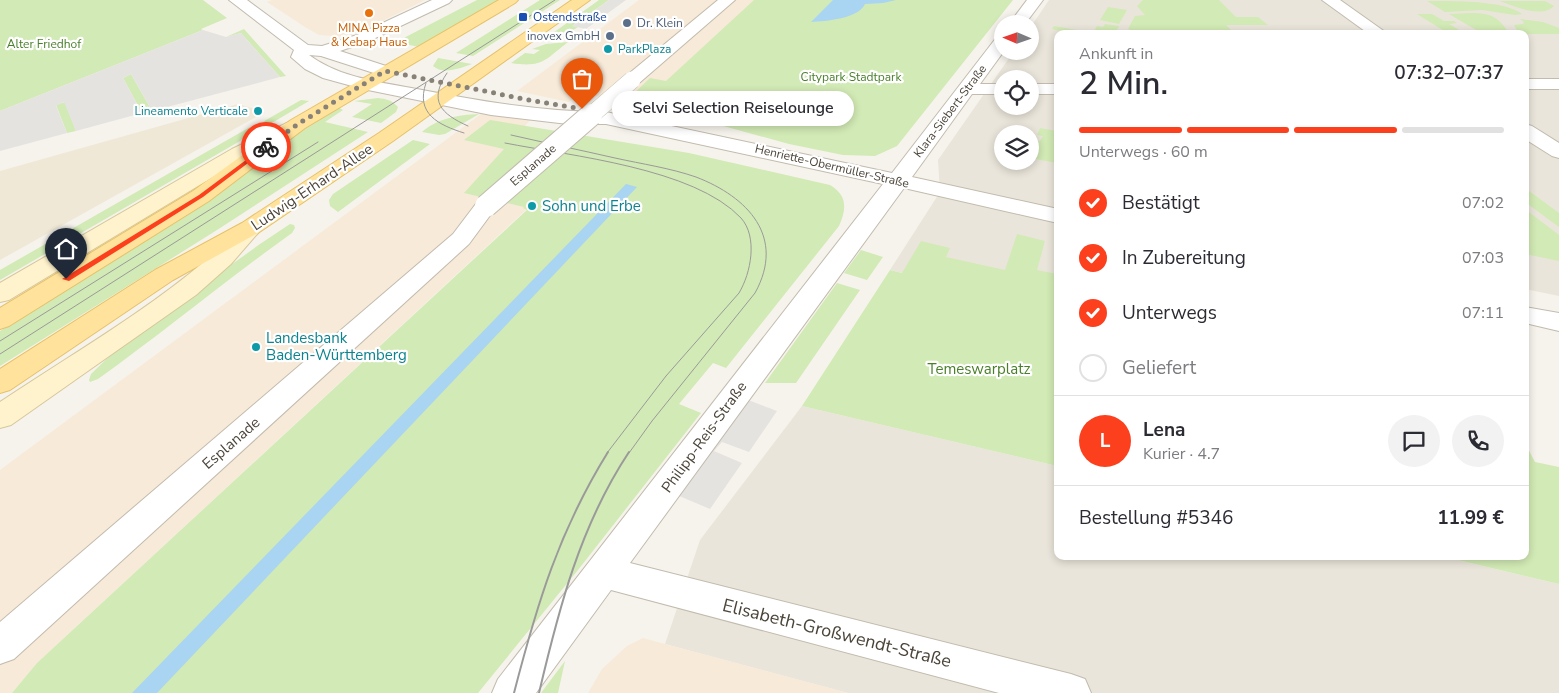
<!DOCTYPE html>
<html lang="de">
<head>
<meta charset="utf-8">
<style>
	:root { --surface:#fff; --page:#f2f2f3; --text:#2b2b33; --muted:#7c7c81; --line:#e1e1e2; --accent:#fc3f1d }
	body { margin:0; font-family:"Nunito Sans",sans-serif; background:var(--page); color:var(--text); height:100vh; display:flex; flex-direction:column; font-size:19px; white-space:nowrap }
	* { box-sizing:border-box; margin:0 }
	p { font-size:16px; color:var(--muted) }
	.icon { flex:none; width:28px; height:28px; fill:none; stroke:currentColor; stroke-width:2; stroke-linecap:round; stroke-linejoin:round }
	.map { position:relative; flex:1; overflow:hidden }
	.side { position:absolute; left:1054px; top:30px; width:475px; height:530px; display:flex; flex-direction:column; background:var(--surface); border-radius:10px; box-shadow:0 2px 8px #0003 }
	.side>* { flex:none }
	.needle { width:32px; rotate:272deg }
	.buttons { position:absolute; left:994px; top:15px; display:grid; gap:10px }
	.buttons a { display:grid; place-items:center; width:45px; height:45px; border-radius:50%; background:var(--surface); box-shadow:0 2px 8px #0003; font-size:25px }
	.pin { position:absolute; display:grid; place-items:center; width:42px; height:42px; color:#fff; margin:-51px -21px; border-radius:50% 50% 50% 0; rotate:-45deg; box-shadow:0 0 5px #0007 }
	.pin .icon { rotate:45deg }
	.courier { position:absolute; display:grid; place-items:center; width:50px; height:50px; margin:-25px; border:4px solid #fc3f1d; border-radius:50%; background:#fff; color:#222; box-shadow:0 1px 6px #0007 }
	.bubble { position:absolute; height:35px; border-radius:18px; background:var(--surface); box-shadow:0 2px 8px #0003; font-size:16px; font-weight:600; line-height:35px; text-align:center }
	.summary em { font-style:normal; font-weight:600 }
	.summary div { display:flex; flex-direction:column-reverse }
	.summary { display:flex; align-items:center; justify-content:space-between; height:85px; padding:0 25px }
	h1 { font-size:32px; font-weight:600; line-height:38px }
	.bar { display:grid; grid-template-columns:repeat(4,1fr); gap:8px 5px; align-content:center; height:60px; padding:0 25px }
	.bar i { height:6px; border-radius:4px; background:var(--line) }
	.bar .on { background:var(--accent) }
	.bar p { grid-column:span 4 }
	.line { display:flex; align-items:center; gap:12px; padding:0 25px; border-top:1px solid var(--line) }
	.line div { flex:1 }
	.round { display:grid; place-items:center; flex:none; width:52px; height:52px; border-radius:26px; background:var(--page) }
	ol { padding:0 25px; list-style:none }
	li { display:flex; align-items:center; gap:15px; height:55px }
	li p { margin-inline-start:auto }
	li .icon { padding:5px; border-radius:50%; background:var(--accent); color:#fff; stroke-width:4 }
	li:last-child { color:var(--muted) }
	li i { width:28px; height:28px; border:2px solid var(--line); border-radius:50% }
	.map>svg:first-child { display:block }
	.residential { fill:#eae5da; fill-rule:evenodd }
	.commercial { fill:#f7ead8 }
	.education { fill:#efe8d6 }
	.green { fill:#d2eab5 }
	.parking { fill:#e5e3e0 }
	.water { fill:#a9d4f2 }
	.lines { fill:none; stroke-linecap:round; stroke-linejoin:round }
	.street-casing { stroke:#c2bbae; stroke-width:2 }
	.secondary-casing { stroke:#d6c79b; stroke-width:2 }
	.primary-casing { stroke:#e6c16a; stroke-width:2 }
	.street { fill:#fff; fill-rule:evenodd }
	.secondary { fill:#fff3cd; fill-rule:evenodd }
	.primary { fill:#ffe39c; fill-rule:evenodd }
	.tram-far1 { stroke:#9a9a9a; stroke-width:1 }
	.tram { stroke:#9a9a9a; stroke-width:2 }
	.street-bridge-far1-casing { stroke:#c2bbae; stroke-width:18; stroke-linecap:butt }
	.street-bridge-casing { stroke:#c2bbae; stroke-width:24; stroke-linecap:butt }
	.street-bridge-far1 { stroke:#fff; stroke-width:17 }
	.street-bridge { stroke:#fff; stroke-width:22 }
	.route { fill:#fc3f1d }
	.done { stroke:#878178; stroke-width:5; stroke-dasharray:0 9 }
	.food-dot { fill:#e8710a; stroke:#fff; stroke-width:2 }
	.transit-dot { fill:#1a4fb4; stroke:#fff; stroke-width:2 }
	.service-dot { fill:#5c6f8a; stroke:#fff; stroke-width:2 }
	.culture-dot { fill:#0f9aa8; stroke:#fff; stroke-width:2 }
	.labels { text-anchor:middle; stroke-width:4.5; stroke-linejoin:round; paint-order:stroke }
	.far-transit-label { font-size:12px; fill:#164399; stroke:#fff; text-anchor:start }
	.far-service-label { font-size:12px; fill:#4e5e75; stroke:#fff; text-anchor:start }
	.far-food-label { font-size:12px; fill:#c56008; stroke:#fff }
	.far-park-label { font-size:12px; fill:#4a7f2a; stroke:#fff }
	.far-culture-label { font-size:12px; fill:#0d838f; stroke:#fff; text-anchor:start }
	.far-street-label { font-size:12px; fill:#4b4439; stroke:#fff }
	.street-label { font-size:15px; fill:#4b4439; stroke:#fff }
	.culture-label { font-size:15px; fill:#0d838f; stroke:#fff; text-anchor:start }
	.park-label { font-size:15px; fill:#4a7f2a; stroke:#fff }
	.near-street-label { font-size:18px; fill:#4b4439; stroke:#fff }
</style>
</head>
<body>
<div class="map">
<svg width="1559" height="693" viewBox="0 0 1559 693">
	<rect width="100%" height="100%" fill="#f6f3ec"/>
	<path class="residential" d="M1049,0H1559V296L1525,289V34H1058L1057,310L890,270L940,192L938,160L1014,51H1030V28ZM1002,79H1030V106H1002ZM1002,134H1030V161H1002Z
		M802,406L1057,466L1058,556H1441L1559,584V693H848L665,644L700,540Z"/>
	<path class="commercial" d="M272,0H425L362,31L349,36H333L319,35L305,27L267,2Z
		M639,0H804L757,44L626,102L580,93L569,102L517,91Z
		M485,111L532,118L465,193L525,207L524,208L527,209L37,663L12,693H0V470Z
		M643,638L665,644L848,693H588L602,669L627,646Z"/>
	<path class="education" d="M238,104L265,112L0,260V171Z"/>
	<path class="green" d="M0,0H203L227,18L201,29L203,30L0,111Z
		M477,0H498L419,47L396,42Z
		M540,0H560L473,56L456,53Z
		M599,0H609L572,26L578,27L570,32L553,33Z
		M754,0H1013L897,146L875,156L843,155L789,144L687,116L624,103L650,78L666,81Z
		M1143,0H1219L1236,17H1258L1268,25H1226L1235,34H1140L1128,29L1135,16L1145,15L1137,6Z
		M1427,1C1452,1 1504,0 1522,14L1515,15L1482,10L1445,12Z
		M1500,1H1545L1554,6C1542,19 1514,6 1500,1Z
		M1108,7L1127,10L1119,24L1100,20Z
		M1471,13C1492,13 1498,17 1510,34H1483L1449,14Z
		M1417,14H1432L1444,21H1454L1457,23L1449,24L1461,31L1474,33L1449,34Z
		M1520,19L1543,22L1559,28V34H1519L1514,25L1523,24L1524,22Z
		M1105,24L1119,26L1115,34H1077L1052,29L1054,26L1093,33L1097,26L1103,27Z
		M244,29L286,76L280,77L241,33L226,37Z
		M568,42C545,60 542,68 511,63L525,53L534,54L540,50L532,49L546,44Z
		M438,58L472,64C461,68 443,75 433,66Z
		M131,74L152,111L142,113L123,78Z
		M378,98C386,99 392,100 398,107L396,112L381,123L352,117L372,104L354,101Z
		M301,100L309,101L260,130L261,124L266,120Z
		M65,102L76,131L67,133L56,105Z
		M338,107L343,110L325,122L368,132L217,230L0,366V331L192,212L283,141Z
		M479,114L445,134L439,135L422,132C438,118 458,115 479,114Z
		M490,120L689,153L830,185C847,195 847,208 839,226L726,368L713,363L679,404L701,413L578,570L478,693H12L37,663L527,210L523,208L524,207L464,193L504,149L464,140Z
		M250,127L246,135L240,141L0,280V270Z
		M1040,128L1057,131V163L1030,158V148L1034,140L1040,141L1043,136L1037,135Z
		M413,140L430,144L338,212L330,206L329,200L333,194Z
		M1525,188L1559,213V227L1525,202Z
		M1525,209L1559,235V261L1525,254Z
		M290,224L294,225L295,228L292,233C226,280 164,332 98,379L90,382L89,380L91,374L123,343L260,244Z
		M1017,234L1045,241L1037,270L1057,274V466L802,406L890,270L902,273L921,241L950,248L946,257L1005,270Z
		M861,250L883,257L867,280L844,273Z
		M837,283L860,290L796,383H765Z
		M1525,443L1535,462L1559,467V584L1441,556H1525Z
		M565,661L558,693H541Z"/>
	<path class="parking" d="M609,0H626L586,29L572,26Z
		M203,30L226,37L241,33L280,77L152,111L131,74L123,78L142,113L76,131L64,102L56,106L67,133L0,151V111Z
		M735,395L777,411L749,452L722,442L714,451L742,463L710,509L665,490Z"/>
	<path class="water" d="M833,0H896L883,3L865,4C858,19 826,21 811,22Z
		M626,184L637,187L157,693H132Z"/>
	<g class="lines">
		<defs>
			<path id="street" d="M229,0H247L308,45L322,46L357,35L432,0H452L449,3L369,41L340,51L386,66L389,70L386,74L380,75L321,56L309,55C340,78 380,82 417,89C480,101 542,112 606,112L892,173L996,38L1002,37L1004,51L980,84H1002V94H972L912,177L1058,209V223L904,188L630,563L1071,674L1085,679L1091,693H999L611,590L536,693H492L498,679L883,184L606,124H568L491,115L363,89L323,78L305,69L291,57L294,50Z
				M718,0H735L638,84L632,85L626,84L623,80L626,76Z
				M1027,0H1043L1025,24H1009Z
				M1322,0H1340L1388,34H1369Z
				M1525,79H1559V89H1525Z
				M1030,84H1058V94H1030Z
				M1525,124L1532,126L1559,143V158L1552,156L1525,139Z
				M486,199L494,201L497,206L469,244L14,659L0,664V622L453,234L478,201Z
				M1525,307L1559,313V331L1525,323Z"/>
			<path id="secondary" d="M293,120L300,122L303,126L300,130L246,157L9,300L0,302V283L232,149Z
				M250,221L258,223L262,228L258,233L231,264L196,295L11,425L0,428V402C69,356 142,314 205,261C219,249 232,225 250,221Z"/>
			<path id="primary" d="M499,0H518L515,3L305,128L209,201L9,326L0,329V308L193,191L291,120Z
				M572,0H590L393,141L258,233L173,280L10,390L0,393V369L155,270L242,223L379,133Z"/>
		</defs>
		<use href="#street" class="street-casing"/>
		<use href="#secondary" class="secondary-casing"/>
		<use href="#primary" class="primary-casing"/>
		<use href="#street" class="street"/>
		<use href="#secondary" class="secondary"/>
		<use href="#primary" class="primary"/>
		<path class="tram-far1" d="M447,73C428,101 441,114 468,126
			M426,83C415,114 439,125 464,133
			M511,135C546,143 580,150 615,158C642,164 670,168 696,177C748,197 786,237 755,293L652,421L629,453
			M505,143C571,156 694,168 741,218C758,237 751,273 739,293L666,376L607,453
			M0,341L318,142
			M0,354L555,0"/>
		<path class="tram" d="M514,693C537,604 559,531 608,452
			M539,693C559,608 580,526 629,452"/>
		<defs>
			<path id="street-bridge-far1" d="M589,117L632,80"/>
			<path id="street-bridge" d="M486,206L591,115"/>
		</defs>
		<use href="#street-bridge-far1" class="street-bridge-far1-casing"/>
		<use href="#street-bridge" class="street-bridge-casing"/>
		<use href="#street-bridge-far1" class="street-bridge-far1"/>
		<use href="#street-bridge" class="street-bridge"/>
	</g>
	<path class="route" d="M266,145L268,148L203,197L69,281L62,279L199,195Z"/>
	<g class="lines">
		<path class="done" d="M266,147L298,124L385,71L534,101L582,109"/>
	</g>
	<circle class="food-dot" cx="369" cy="13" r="5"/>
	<rect class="transit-dot" x="518" y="12" width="10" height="10" rx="2.5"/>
	<g class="service-dot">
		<circle cx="627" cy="23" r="5"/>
		<circle cx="610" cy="36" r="5"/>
	</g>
	<g class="culture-dot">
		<circle cx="608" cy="49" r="5"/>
		<circle cx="258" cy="111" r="5"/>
		<circle cx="532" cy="206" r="5"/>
		<circle cx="256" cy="347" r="5"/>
	</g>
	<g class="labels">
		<g class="far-transit-label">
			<text x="533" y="21">Ostendstraße</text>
		</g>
		<g class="far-service-label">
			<text x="637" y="27">Dr. Klein</text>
			<text x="600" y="40" text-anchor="end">inovex GmbH</text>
		</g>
		<g class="far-food-label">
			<text x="369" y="32">MINA Pizza<tspan x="369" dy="14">&amp; Kebap Haus</tspan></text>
		</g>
		<g class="far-park-label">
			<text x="44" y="48">Alter Friedhof</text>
			<text x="851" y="81">Citypark Stadtpark</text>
		</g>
		<g class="far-culture-label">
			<text x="618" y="53">ParkPlaza</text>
			<text x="248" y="115" text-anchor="end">Lineamento Verticale</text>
		</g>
		<g class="far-street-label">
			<text transform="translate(950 111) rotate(-53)" y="4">Klara-Siebert-Straße</text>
			<text transform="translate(533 165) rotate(-41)" y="4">Esplanade</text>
			<text transform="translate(832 166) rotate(13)" y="4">Henriette-Obermüller-Straße</text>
		</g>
		<g class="street-label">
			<text transform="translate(312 187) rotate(-34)" y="5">Ludwig-Erhard-Allee</text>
			<text transform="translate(704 437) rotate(-54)" y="5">Philipp-Reis-Straße</text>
			<text transform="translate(231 443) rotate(-41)" y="5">Esplanade</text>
		</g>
		<g class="culture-label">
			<text x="542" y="211">Sohn und Erbe</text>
			<text x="266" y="343">Landesbank<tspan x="266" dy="17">Baden-Württemberg</tspan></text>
		</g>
		<g class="park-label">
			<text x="979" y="374">Temeswarplatz</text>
		</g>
		<g class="near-street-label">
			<text transform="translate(837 633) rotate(14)" y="6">Elisabeth-Großwendt-Straße</text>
		</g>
	</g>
</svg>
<div class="buttons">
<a><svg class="needle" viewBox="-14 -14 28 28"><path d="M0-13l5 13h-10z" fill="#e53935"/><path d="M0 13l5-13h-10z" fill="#7c7c81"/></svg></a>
<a><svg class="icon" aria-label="locate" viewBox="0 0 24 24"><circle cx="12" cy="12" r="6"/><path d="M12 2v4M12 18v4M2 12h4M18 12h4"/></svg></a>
<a><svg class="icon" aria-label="layers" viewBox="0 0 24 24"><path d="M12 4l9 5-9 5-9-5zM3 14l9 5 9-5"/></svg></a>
</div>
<div class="pin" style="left:582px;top:109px;background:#ea580c"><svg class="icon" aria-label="bag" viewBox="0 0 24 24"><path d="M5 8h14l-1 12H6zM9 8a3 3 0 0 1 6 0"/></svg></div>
<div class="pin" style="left:66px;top:279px;background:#1f2937"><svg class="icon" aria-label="home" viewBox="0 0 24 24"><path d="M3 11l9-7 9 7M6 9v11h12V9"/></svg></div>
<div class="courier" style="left:266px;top:147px"><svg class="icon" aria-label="bike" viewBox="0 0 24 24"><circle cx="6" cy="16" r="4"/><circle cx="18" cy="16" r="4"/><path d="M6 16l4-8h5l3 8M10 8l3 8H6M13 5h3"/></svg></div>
<div class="bubble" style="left:612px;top:91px;width:242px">Selvi Selection Reiselounge</div>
<section class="side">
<div class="summary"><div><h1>2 Min.</h1><p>Ankunft in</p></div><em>07:32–07:37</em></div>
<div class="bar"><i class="on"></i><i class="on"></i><i class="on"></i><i></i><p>Unterwegs · 60 m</p></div>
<ol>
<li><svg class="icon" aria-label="check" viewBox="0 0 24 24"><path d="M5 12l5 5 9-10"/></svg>Bestätigt<p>07:02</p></li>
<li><svg class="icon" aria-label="check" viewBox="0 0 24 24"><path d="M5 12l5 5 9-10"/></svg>In Zubereitung<p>07:03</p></li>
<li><svg class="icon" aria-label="check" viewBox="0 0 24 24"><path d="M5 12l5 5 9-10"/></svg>Unterwegs<p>07:11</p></li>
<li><i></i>Geliefert</li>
</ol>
<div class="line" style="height:90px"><b class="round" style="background:var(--accent);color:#fff">L</b><div><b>Lena</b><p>Kurier · 4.7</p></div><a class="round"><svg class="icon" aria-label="chat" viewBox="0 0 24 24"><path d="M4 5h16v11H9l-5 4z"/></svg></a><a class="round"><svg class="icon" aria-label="phone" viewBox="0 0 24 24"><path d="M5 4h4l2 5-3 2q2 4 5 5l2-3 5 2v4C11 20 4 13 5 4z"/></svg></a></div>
<div class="line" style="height:65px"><div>Bestellung #5346</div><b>11.99 €</b></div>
</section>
</div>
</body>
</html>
